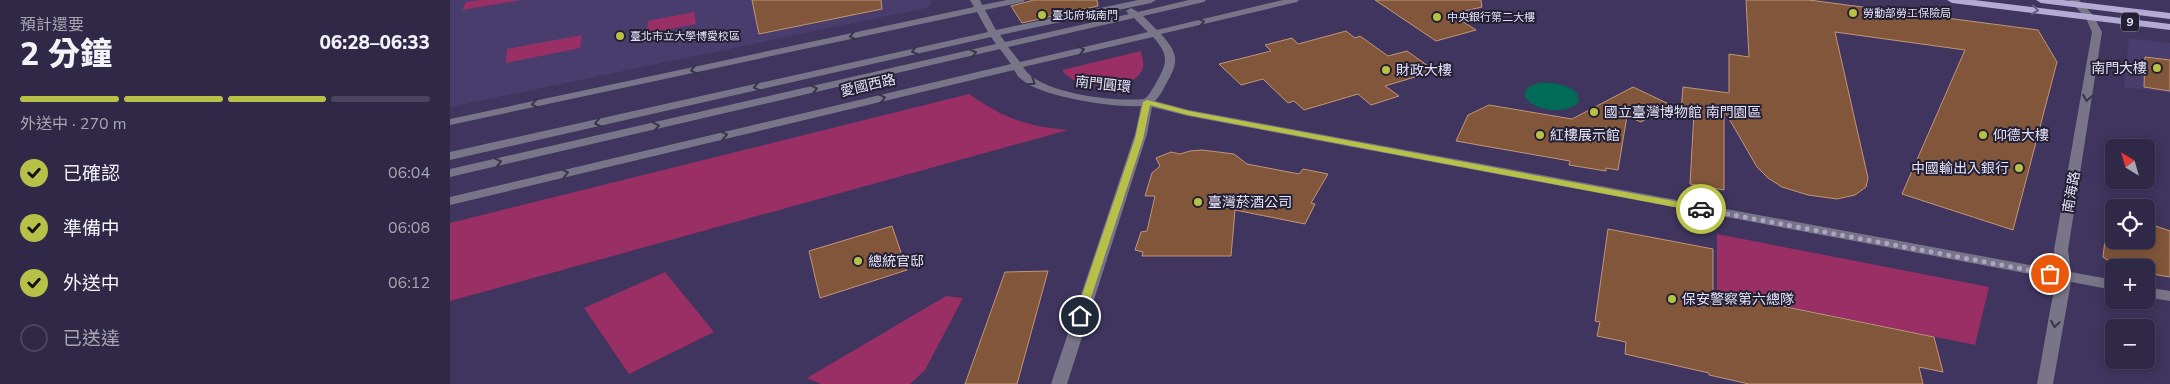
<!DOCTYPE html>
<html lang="zh-TW">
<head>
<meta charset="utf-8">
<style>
	:root { --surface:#2f2846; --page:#3b3451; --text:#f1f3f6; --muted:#a7a6b3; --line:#4a445f; --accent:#b7c148 }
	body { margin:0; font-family:"Nunito Sans","Noto Sans TC",sans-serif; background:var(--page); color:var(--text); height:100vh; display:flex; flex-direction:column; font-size:19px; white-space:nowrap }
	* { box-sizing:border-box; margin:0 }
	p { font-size:16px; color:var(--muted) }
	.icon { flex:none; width:28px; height:28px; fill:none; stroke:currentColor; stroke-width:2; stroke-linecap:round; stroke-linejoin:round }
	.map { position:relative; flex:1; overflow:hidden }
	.side { display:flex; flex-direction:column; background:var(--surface); width:450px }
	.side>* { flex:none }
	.needle { width:32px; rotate:323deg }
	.buttons { position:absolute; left:1655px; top:139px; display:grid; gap:10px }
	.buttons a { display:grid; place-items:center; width:50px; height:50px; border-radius:8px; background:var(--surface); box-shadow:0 2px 12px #0003,0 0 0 1px var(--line); font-size:25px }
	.pin { position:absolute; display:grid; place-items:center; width:42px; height:42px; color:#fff; margin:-21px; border:2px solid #fff; border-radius:50%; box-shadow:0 1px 5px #0007 }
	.courier { position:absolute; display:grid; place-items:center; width:50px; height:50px; margin:-25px; border:4px solid #b7c148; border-radius:50%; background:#fff; color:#222; box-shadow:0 1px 6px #0007 }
	.overview em { font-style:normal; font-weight:800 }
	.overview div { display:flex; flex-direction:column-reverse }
	.overview { display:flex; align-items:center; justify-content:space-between; height:85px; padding:0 20px }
	h1 { font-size:32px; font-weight:800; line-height:38px }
	.bar { display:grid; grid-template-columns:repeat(4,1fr); gap:8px 5px; align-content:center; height:60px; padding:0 20px }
	.bar i { height:6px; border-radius:4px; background:var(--line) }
	.bar .current { background:var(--accent) }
	.bar p { grid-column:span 4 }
	ol { padding:0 20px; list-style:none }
	li { display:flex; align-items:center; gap:15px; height:55px }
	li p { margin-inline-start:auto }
	li .icon { padding:5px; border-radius:50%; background:var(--accent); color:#111; stroke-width:4 }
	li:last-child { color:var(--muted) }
	li i { width:28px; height:28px; border:2px solid var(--line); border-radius:50% }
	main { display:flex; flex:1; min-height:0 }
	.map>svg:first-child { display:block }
	.built { fill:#493d6d }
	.green { fill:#9a2f65 }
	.water { fill:#006c58 }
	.building { fill:#81563a; stroke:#c39577 }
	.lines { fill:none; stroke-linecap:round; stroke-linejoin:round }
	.minor { fill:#787589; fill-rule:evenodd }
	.major { fill:#b3abd4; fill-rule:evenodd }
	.oneway { stroke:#645f7b }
	.oneway2 { stroke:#393548 }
	.route { fill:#b7c148 }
	.done { stroke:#aba5c3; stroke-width:5; stroke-dasharray:0 9 }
	.poi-dot { fill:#b7c148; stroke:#242033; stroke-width:2 }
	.labels { text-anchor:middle; stroke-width:4; stroke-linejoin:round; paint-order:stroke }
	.far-poi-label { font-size:11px; fill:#e5e1fa; stroke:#242033; text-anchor:start }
	.shield { fill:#242033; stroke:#aba7be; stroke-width:1 }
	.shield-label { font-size:12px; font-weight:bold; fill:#e5e1fa }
	.poi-label { font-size:14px; fill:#e5e1fa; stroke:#242033; text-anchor:start }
	.street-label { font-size:14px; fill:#e5e1fa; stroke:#242033 }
</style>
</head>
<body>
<main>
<section class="side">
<div class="overview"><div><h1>2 分鐘</h1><p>預計還要</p></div><em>06:28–06:33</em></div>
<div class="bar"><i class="current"></i><i class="current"></i><i class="current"></i><i></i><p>外送中 · 270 m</p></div>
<ol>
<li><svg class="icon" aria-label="check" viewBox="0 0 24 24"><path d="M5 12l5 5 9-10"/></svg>已確認<p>06:04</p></li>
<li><svg class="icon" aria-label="check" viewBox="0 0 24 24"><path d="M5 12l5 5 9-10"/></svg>準備中<p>06:08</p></li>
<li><svg class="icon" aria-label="check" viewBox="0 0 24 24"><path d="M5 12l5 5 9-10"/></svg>外送中<p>06:12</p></li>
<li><i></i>已送達</li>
</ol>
</section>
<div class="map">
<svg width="1720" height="384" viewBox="0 0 1720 384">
	<rect width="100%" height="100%" fill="#3f355e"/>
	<path class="built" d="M0,0H480L481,5L476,8L0,107Z
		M1679,38L1720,43V93L1674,87Z"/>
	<path class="green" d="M30,0H71L12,10L16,2Z
		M244,12L246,24L197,33L198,21Z
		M132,35L130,48L56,63L57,49Z
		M691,51C692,57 695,65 692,70C683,91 637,88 620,78C617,76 614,73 612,70Z
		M519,94C553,118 578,127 618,130L0,301V223Z
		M1267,234L1539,287L1525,345L1267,292Z
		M215,272L264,332L179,374L134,308Z
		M496,296L513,298L475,370L460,384H371L357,378Z"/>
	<path class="water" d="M1089,83C1103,82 1116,84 1127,93L1129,102C1115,115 1086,112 1075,97C1074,87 1081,86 1089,83Z"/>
	<path class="building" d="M302,0H431L432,9L309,34Z
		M584,0H647L648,6L572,23L561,6Z
		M925,0H1031L1032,7L1001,14L1026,30L986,41Z
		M1296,0H1359L1588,30L1607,62L1563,230L1452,194L1515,50L1385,32L1418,178L1416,187L1405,195L1387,199L1358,195L1332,187L1318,178L1307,167L1274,110V190L1240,184L1244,113L1231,111L1233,87L1279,93V54L1299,57Z
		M896,31L905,38L910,36L938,56L957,51L985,71L935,86L949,96L921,105L908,94L854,110L844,101L838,103L813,79L791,85L769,64L821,51L815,45L842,38L848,44Z
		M1695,57L1720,60V91L1694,87Z
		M1183,87L1221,105L1191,122L1177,116L1168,170L1156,168V171L1119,165L1120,161L1006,141L1018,115L1039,105L1122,119Z
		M752,150L784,154L797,164L849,174L853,169L878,174L861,203L865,204L855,224L785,210L781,256H692L693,252L685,250L691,232L697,231L705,196H695L702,173L710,166L706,158L721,152L730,154L740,151Z
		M1703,225L1720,231V277L1696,273V268H1669L1653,257L1655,240H1701Z
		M442,226L457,270L370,298L359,251Z
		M1158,229L1263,249V292L1484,337L1493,372L1469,367L1473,384H1299L1259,375V373L1175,354L1176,342L1147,336L1150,322L1145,321Z
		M598,271L567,384H515L555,272Z"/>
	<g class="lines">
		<path class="minor" d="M520,0H530L532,5L557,0H575L573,2L535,10L546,30L688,0H706L701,3L550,35L555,42L679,14L676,11L681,8L688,12L739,0H756L754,2L693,16L707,30L833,0H849L847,2L711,34C729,54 729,62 716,84C713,90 710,96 705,101L739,110L1607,270L1604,250L1642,32L1636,18L1619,0H1629L1643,15L1652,32L1618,250L1621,272L1664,280V290L1621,282L1603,384H1587L1601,305L1607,279L738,116L702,107L697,134L617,384H601L685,134L691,106C665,108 590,97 571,79C568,77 566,73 564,70L0,205V197L561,64L550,49L0,177V169L546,44L541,37L0,160V152L538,32L527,12L0,125V119L524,7ZM684,18L698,32L570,62L558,47ZM703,37C719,55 718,62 706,83C702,89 700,95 694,99C665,102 589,94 573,67Z
			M1696,287L1720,291V301L1696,297Z"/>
		<path class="major" d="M1497,0H1524L1720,24V30L1502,3Z
			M1586,0H1613L1720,13V19L1591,3Z"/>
	</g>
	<defs><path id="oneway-chevron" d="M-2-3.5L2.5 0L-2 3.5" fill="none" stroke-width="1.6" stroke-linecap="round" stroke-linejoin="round" transform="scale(1.25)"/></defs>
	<use class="oneway" href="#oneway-chevron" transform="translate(1585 10) rotate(7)"/>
	<g class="oneway2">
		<use href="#oneway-chevron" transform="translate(751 22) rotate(-13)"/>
		<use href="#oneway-chevron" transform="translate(403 36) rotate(168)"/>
		<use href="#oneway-chevron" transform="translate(631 50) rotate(-13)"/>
		<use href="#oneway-chevron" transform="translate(465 51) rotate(167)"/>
		<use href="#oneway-chevron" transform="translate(523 53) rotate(-14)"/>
		<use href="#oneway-chevron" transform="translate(244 70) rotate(168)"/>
		<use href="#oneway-chevron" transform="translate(582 82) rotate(33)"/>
		<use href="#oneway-chevron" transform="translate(307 87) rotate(167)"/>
		<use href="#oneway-chevron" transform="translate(364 89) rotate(-13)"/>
		<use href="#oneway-chevron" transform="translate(432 98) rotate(-13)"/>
		<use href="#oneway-chevron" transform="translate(1637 98) rotate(100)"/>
		<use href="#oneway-chevron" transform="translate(85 104) rotate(168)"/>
		<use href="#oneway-chevron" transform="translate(148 123) rotate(167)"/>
		<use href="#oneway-chevron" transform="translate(206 126) rotate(-13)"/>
		<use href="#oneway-chevron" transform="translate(274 135) rotate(-13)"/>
		<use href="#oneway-chevron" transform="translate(48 162) rotate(-13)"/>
		<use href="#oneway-chevron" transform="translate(115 173) rotate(-13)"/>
		<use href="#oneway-chevron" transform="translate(1605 324) rotate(99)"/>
	</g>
	<path class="route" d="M697,100L739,111L1251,206L1255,209L1251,212L738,115L700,105L693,139L635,316L634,318H627L625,316L685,139L693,102Z"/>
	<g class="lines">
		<path class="done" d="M1251,209L1600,274"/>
	</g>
	<g class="poi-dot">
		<circle cx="1403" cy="13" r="5"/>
		<circle cx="592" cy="15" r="5"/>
		<circle cx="987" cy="17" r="5"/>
		<circle cx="170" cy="36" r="5"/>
		<circle cx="1707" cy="68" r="5"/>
		<circle cx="936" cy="70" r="5"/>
		<circle cx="1144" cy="112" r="5"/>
		<circle cx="1090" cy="135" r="5"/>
		<circle cx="1533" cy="135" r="5"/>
		<circle cx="1569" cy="168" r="5"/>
		<circle cx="748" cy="202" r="5"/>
		<circle cx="408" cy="261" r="5"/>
		<circle cx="1222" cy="299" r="5"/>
	</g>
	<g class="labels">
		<g class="far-poi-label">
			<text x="1413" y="17">勞動部勞工保險局</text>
			<text x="602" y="19">臺北府城南門</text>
			<text x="997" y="21">中央銀行第二大樓</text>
			<text x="180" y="40">臺北市立大學博愛校區</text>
		</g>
		<rect class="shield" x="1671" y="12.5" width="18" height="19" rx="4"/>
		<g class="shield-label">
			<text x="1680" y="26">9</text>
		</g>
		<g class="poi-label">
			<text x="1697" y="73" text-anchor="end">南門大樓</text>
			<text x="946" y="75">財政大樓</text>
			<text x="1154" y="117">國立臺灣博物館 南門園區</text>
			<text x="1100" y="140">紅樓展示館</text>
			<text x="1543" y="140">仰德大樓</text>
			<text x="1559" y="173" text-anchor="end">中國輸出入銀行</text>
			<text x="758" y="207">臺灣菸酒公司</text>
			<text x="418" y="266">總統官邸</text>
			<text x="1232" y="304">保安警察第六總隊</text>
		</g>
		<g class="street-label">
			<text transform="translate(653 84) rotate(6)" y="5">南門圓環</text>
			<text transform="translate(418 85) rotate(-13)" y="5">愛國西路</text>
			<text transform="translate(1621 192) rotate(-80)" y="5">南海路</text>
		</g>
	</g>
</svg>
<div class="buttons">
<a><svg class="needle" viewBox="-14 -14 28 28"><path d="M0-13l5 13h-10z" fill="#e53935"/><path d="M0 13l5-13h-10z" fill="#a7a6b3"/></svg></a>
<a><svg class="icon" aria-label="locate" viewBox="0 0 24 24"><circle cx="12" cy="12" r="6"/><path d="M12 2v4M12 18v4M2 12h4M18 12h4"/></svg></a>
<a>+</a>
<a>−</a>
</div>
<div class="pin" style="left:1600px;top:274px;background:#ea580c"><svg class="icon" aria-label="bag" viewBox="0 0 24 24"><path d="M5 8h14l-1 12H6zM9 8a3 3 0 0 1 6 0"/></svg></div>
<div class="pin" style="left:630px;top:316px;background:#1f2937"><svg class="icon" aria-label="home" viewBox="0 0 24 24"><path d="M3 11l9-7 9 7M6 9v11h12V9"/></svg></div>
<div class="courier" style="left:1251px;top:209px"><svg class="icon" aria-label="car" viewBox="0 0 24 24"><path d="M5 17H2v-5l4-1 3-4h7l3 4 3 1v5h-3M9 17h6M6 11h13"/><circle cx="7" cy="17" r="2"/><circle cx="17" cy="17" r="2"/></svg></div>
</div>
</main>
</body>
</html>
